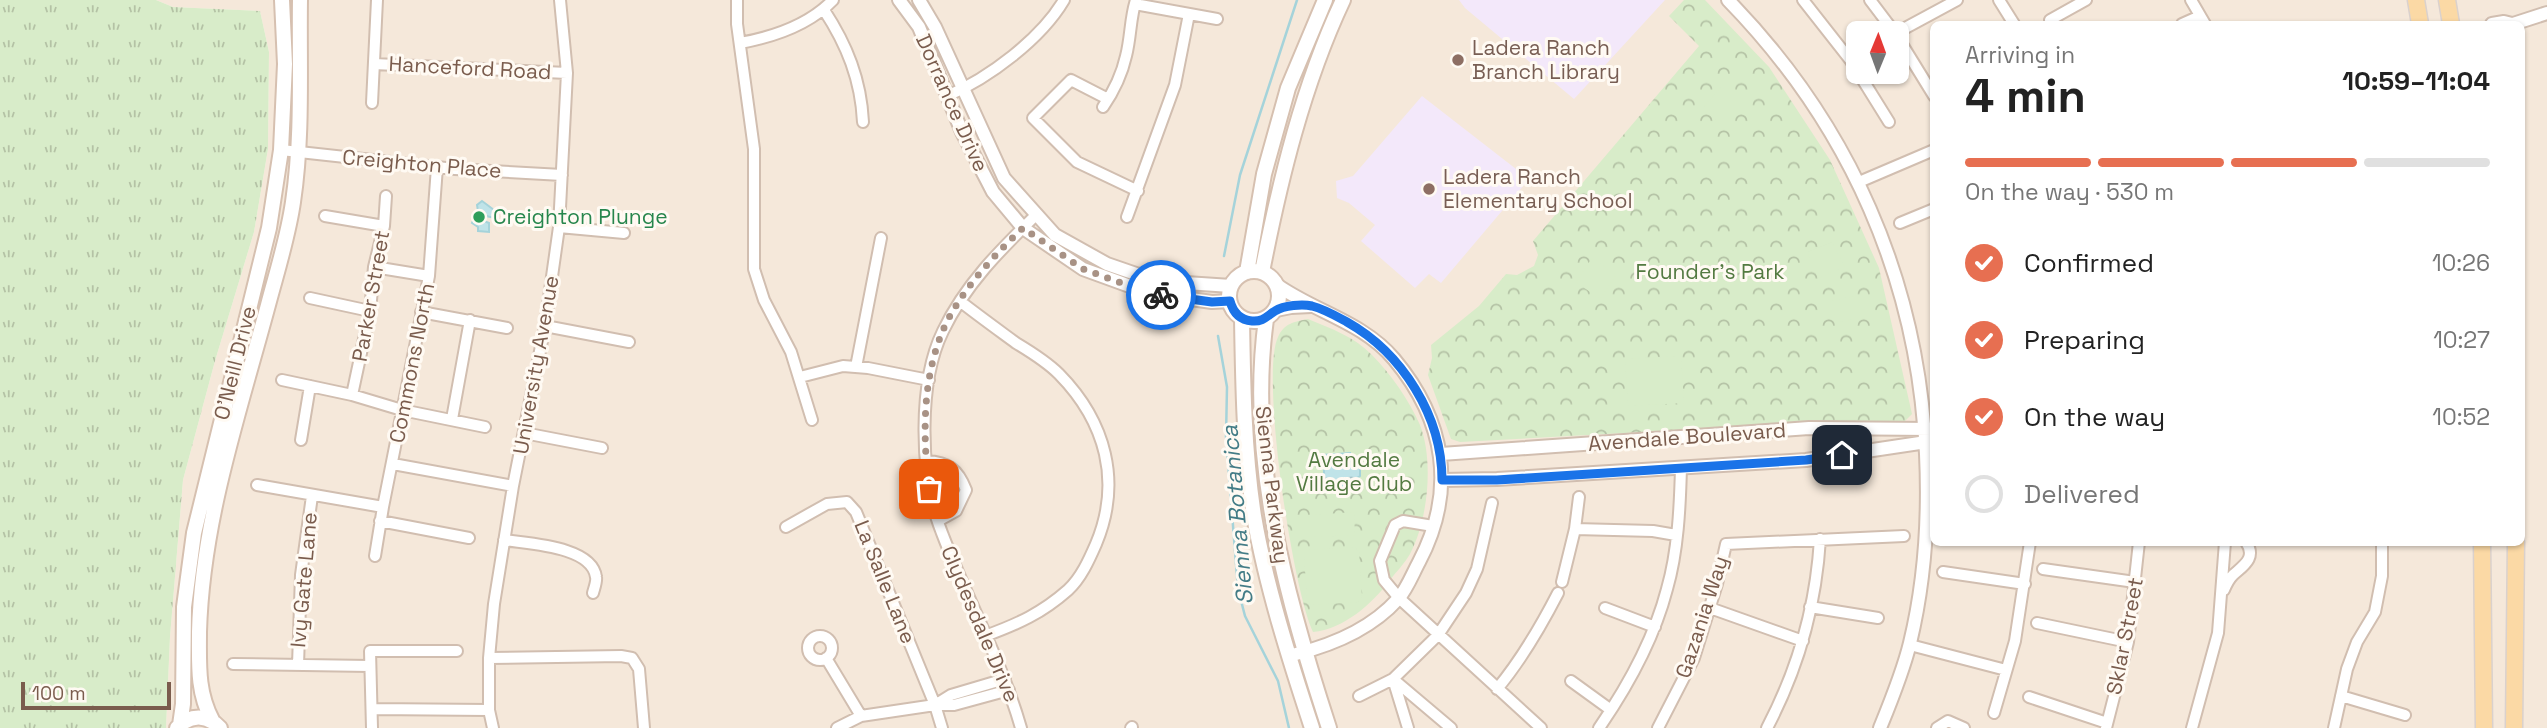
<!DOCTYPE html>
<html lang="en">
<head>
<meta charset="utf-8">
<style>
	:root { --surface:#fff; --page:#f2f2f2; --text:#222; --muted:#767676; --line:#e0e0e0; --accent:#e76f51 }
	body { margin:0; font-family:"Space Grotesk",sans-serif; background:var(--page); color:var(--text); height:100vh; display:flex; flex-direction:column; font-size:26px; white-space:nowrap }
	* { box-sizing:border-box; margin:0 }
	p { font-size:23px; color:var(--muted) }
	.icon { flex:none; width:38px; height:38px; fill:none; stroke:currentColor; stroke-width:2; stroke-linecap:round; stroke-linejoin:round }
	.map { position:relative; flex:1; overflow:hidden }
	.panel { position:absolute; left:1930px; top:21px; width:595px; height:525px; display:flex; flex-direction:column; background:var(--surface); border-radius:10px; box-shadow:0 2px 5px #0004 }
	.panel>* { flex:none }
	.needle { width:46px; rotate:1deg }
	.fabs { position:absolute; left:1846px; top:21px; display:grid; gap:14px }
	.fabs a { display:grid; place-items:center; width:63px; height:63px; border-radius:10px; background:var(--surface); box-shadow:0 2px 5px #0004; font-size:35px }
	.scale { position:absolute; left:21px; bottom:18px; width:150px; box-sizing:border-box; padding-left:7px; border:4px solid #7a5c4d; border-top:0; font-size:19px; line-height:24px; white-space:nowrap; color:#7a5c4d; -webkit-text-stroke:5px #fffaf3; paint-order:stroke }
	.pin { position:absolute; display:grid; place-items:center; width:60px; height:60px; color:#fff; margin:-30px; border-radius:14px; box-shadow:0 4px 10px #0006 }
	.courier { position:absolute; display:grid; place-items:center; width:70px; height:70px; margin:-35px; border:5px solid #1a73e8; border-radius:50%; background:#fff; color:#222; box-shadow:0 2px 9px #0007 }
	.summary em { font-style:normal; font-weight:700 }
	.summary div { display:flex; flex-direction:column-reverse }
	.summary { display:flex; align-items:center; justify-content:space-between; height:119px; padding:0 35px }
	h1 { font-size:46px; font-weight:700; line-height:52px }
	.bar { display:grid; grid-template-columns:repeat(4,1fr); gap:10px 7px; align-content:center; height:84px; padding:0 35px }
	.bar i { height:9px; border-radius:5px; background:var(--line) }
	.bar .current { background:var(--accent) }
	.bar p { grid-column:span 4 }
	ol { padding:0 35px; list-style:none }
	li { display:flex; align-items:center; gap:21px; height:77px }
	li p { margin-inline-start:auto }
	li .icon { padding:7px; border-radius:50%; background:var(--accent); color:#fff; stroke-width:4 }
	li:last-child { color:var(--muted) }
	li i { width:38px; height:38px; border:4px solid var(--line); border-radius:50% }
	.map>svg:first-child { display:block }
	.residential { fill:#f5e8da; fill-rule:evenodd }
	.education { fill:#f3e8fa }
	.grass { fill:url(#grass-tufts) }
	.park { fill:url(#park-crowns) }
	.pitch { fill:#d8ecc9 }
	.water { fill:url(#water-waves); stroke:#a5d3da; stroke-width:2 }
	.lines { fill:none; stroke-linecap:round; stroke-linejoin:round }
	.stream { stroke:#a5d3da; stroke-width:2.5 }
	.minor-casing { stroke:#d1beb0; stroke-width:14 }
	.tertiary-casing { stroke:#d1beb0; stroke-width:16 }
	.secondary-casing { stroke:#d6c0b0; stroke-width:18 }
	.primary-casing { stroke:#dad1cd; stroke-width:19 }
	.minor { stroke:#fff; stroke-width:10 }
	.tertiary { stroke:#fff; stroke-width:12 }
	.secondary { stroke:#fff; stroke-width:14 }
	.primary { stroke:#fbd9a5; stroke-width:16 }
	.done { stroke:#a89285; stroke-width:7; stroke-dasharray:0 12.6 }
	.route { stroke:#1a73e8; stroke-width:9 }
	.education-dot { fill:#8d6e63; stroke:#fffaf3; stroke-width:2.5 }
	.leisure-dot { fill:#2e9e5b; stroke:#fffaf3; stroke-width:2.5 }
	.labels { text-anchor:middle; stroke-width:6; stroke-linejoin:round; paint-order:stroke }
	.education-label { font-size:21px; fill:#785e54; stroke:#fffaf3; text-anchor:start }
	.street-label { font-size:21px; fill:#7a5c4d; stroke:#fffaf3 }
	.leisure-label { font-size:21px; fill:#27864d; stroke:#fffaf3; text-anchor:start }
	.park-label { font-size:21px; fill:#537a41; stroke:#fffaf3 }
	.water-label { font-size:23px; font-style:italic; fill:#437c86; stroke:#fffaf3 }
</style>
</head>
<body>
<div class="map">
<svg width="2547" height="728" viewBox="0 0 2547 728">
	<defs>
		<pattern id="grass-tufts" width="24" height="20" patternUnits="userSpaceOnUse" patternTransform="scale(1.75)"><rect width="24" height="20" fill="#d8ecc9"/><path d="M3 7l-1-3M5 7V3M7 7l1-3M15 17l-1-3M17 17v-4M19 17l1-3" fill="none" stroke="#b4c2a5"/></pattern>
		<pattern id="park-crowns" width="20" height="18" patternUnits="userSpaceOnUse" patternTransform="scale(1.75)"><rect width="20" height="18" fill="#d8ecc9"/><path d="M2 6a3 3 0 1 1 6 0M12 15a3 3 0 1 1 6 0" fill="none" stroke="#b4c2a5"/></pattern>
		<pattern id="water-waves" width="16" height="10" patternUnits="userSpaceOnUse" patternTransform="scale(1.75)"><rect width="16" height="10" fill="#bfe3e8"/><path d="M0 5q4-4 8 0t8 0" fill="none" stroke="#a0bbbe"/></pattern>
	</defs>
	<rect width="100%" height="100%" fill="#fdf6ec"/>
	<path class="residential" d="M156,0H2547V728H166L170,637L183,480L215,361L254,232L268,149L269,52L260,11L173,7ZM1934,24H2522V542H1934ZM1858,33H1897V72H1858Z"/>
	<path class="education" d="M1459,0H1665L1574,99L1465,8Z
		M1422,96L1529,179L1441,283L1429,274L1415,288L1361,241L1375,225L1349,203L1337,198L1336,181L1353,176Z"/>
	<path class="grass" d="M0,0H156L173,7L260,11L269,52L268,149L254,232L215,361L183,480L170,637L166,728H0Z"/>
	<path class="park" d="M1684,0H1705L1769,67L1830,160L1879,268L1912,414L1904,422L1846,421L1460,442L1451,439L1428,375L1432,358L1431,345L1479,306L1506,274L1517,275L1534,266L1538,255L1533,241L1699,46L1669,16Z
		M1308,319C1330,328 1355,337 1372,355C1391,374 1409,400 1420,425C1434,461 1428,520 1410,554C1405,563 1396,572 1390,580C1372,604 1344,629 1313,632C1293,591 1260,375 1278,337C1284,323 1294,322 1308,319Z"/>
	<path class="pitch" d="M1722,86L1742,106L1722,126L1703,108Z
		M1832,242L1845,267L1818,278L1807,252Z
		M1592,258L1616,275L1600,299L1576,282Z
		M1854,296L1857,318L1836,323L1831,301Z
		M1681,356L1684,403L1628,406L1625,359Z
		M1354,512L1355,535L1314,537L1313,515Z
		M1354,547L1359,551L1362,597L1358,602L1312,605L1307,601L1304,554L1308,550Z"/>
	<path class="water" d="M482,201L498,213L495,218L486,216L484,218V221L489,223V232L478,231V227L472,223L478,211L477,205Z
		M1350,453V461L1360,465V476L1352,481V488L1325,490L1323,455Z"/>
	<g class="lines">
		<path class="stream" d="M1224,256L1240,175L1297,0
			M1218,336L1227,387L1226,437L1238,589L1245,616L1278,681L1289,728"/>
		<defs>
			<path id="minor" d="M737,0V24L754,149V269L764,300L791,352L812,420
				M1803,0L1851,61L1889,122
				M1870,0L1895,33
				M1999,0L2014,24
				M2191,0L2205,24
				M1135,4L1217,19
				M824,10C847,45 861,80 863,122
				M2050,20L2086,0
				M2182,24L2200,16
				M1896,33L1957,0
				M1897,36L1934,96
				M740,43C773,37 809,25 833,0
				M374,64L567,73
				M947,96C989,78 1041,39 1064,0
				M1108,99L1071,80L1033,118L1077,162L1138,191
				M372,103L377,0
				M1103,107C1114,91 1122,74 1126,56C1131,37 1130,18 1136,0
				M281,150L455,169L562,175
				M1859,182L1934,150
				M325,216L384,226
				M1127,217L1175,85L1189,14
				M1900,223L1934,209
				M559,227L624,233
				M374,267L429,276
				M310,298L370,311
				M961,302C979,316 997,329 1016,343C1031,352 1047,362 1059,374C1106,422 1122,482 1096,544C1089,560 1081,578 1068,590C1042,613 1018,624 985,636
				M421,312L507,328
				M545,326L629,342
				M856,367L881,238
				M800,377L843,366L868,368L929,380
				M282,380L352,395L402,410L485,427
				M352,395L370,311L374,267L384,226L386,196
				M452,419L470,320
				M524,433L602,448
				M301,440L310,386
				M926,461C948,462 958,469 966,490L956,511L938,521
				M393,464L513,486
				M257,485L383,507
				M380,521L469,538
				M1433,526L1403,521L1395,525L1380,561L1384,580L1399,598L1541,728
				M786,527L827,504L847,502L856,512L935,705L942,728
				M1575,529L1653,531L1676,535
				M504,540C529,544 592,546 596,577C597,581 594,589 593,593
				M375,556L383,507L429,276L437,167
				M2043,569L2135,582
				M1943,572L2025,584
				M1562,582L1575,529L1579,497
				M2224,590C2226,585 2229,579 2233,575C2243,566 2257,558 2246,542
				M1810,607L1878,618
				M1605,608L1655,627
				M1710,608L1803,641
				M2037,623L2128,642
				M808 648a12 12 0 1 1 24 0a12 12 0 1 1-24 0Z
				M1910,645L2006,670
				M489,658L621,656L632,658L639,669L644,728
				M826,658L861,716
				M233,664L370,666
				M298,665L301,575L312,496
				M1005,679L951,695L935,705H954L1009,690
				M1393,679L1451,728
				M1393,679L1408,728
				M1571,681L1611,710
				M1497,689C1522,659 1540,628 1558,593
				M1359,696L1393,679L1438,635L1466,593L1477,569L1492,503
				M2341,696L2405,715
				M2029,697L2107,723
				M372,709L489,710
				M1994,713L2015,641L2030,542
				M372,728L370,651H457
				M493,728L489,710V658L494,604L513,486L545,326L559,227L567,73L560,0
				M837,728L861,716L935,705
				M1021,728C1001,658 964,594 939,525C920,473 918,382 943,331C965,285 1000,250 1036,215
				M1131,728L1132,727
				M1599,728C1628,686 1654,639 1667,589C1678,551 1680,507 1681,467
				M1658,728L1694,658L1717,584L1726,544L1904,536
				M1767,728C1798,669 1816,606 1820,539
				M1937,728L1948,721L1964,728
				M2106,728L2128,642L2139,542
				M2192,728L2218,633L2225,542
				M2334,728L2347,669L2357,642L2375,612L2382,576V542"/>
			<path id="tertiary" d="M899,0L919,27L962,132L993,192L1023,228L1083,269L1149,293L1212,302L1230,301
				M919,0L935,27L1004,178L1055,235L1107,264L1136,274L1171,282L1231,286
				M1728,0C1850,125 1918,280 1926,454C1929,518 1925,581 1910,643C1903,672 1891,701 1880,728
				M2492,24L2504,22L2512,24
				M2513,24L2547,13
				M1277,285C1315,312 1363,322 1394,359C1445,420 1457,490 1419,562C1413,573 1407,589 1398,599C1372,628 1332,645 1296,654
				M1276,310L1291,307L1311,306
				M1441,454L1809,428L1933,429
				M1442,480L1497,479L1806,460L1933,441"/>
			<path id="secondary" d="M1229 296a25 25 0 1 1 50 0a25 25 0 1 1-50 0Z
				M1247,272L1264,174L1288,88L1325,0
				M1262,272C1280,180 1303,85 1343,0
				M1242,318C1243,384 1244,451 1254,516C1266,586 1290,661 1312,728
				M1266,319C1247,459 1286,596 1329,728
				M212,720C197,691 199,665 199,632C202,520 239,413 268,305C277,271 288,237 293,202C303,135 299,67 300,0
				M180,725L183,704L184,607L194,533L269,228L281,150L285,64L282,0
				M177,728C190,714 207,714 220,728"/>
			<path id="primary" d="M2416,0L2420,24
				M2447,0L2451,24
				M2482,542L2484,728
				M2514,728L2516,542"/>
		</defs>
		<use href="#minor" class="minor-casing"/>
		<use href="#tertiary" class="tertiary-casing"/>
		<use href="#secondary" class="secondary-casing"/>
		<use href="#primary" class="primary-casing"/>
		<use href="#minor" class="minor"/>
		<use href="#tertiary" class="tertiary"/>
		<use href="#secondary" class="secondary"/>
		<use href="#primary" class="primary"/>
	</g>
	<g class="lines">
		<path class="done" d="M929,489C923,438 922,384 941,335C956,296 993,256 1023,228L1083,269L1149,293L1161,295"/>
		<path class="route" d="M1161,295L1212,302L1230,301C1233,312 1240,320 1252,321C1263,322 1267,316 1275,311C1284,305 1303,304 1312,306C1324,309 1336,316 1347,322C1402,353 1442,416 1442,480H1497L1806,460L1842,455"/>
	</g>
	<g class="education-dot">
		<circle cx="1458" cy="60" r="7"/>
		<circle cx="1429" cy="189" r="7"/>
	</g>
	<circle class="leisure-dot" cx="479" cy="217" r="7"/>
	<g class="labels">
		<g class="education-label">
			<text x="1472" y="55">Ladera Ranch<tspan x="1472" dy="24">Branch Library</tspan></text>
			<text x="1443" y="184">Ladera Ranch<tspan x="1443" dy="24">Elementary School</tspan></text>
		</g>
		<g class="street-label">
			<text transform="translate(470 68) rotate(3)" y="7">Hanceford Road</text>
			<text transform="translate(952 103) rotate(66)" y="7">Dorrance Drive</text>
			<text transform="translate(422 164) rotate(5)" y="7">Creighton Place</text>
			<text transform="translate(371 296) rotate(-80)" y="7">Parker Street</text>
			<text transform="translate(235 363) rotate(-76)" y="7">O'Neill Drive</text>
			<text transform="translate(412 363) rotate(-79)" y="7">Commons North</text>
			<text transform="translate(536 365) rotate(-80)" y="7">University Avenue</text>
			<text transform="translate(1687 437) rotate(-4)" y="7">Avendale Boulevard</text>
			<text transform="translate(1272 485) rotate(83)" y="7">Sienna Parkway</text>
			<text transform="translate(304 580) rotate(-85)" y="7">Ivy Gate Lane</text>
			<text transform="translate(885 582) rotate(68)" y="7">La Salle Lane</text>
			<text transform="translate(1702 617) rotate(-72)" y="7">Gazania Way</text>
			<text transform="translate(980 624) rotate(67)" y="7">Clydesdale Drive</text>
			<text transform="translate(2125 636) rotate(-79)" y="7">Sklar Street</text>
		</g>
		<g class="leisure-label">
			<text x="493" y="224">Creighton Plunge</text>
		</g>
		<g class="park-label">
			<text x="1710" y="279">Founder's Park</text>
			<text x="1354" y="467">Avendale<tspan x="1354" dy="24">Village Club</tspan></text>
		</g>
		<g class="water-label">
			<text transform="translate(1237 515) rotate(-95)" y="8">Sienna Botanica</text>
		</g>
	</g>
</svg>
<div class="fabs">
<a><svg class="needle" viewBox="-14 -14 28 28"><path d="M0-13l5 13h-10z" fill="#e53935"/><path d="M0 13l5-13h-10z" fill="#767676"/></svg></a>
</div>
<div class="scale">100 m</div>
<div class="pin" style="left:929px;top:489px;background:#ea580c"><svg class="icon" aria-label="bag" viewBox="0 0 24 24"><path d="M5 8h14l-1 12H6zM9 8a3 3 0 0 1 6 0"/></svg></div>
<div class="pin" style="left:1842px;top:455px;background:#1f2937"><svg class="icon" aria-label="home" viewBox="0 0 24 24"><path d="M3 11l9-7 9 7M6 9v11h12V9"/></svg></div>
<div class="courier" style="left:1161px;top:295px"><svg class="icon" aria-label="bike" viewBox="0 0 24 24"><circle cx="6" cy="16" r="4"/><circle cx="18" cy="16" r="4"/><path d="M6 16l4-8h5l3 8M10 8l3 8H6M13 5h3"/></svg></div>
<section class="panel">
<div class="summary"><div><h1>4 min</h1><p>Arriving in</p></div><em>10:59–11:04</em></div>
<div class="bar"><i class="current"></i><i class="current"></i><i class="current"></i><i></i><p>On the way · 530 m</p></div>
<ol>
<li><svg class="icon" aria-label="check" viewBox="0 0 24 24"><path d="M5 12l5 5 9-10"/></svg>Confirmed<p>10:26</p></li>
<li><svg class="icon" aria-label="check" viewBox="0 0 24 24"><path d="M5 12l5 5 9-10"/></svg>Preparing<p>10:27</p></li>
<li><svg class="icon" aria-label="check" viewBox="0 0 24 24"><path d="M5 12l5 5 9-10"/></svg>On the way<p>10:52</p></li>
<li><i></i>Delivered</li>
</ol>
</section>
</div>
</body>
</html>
